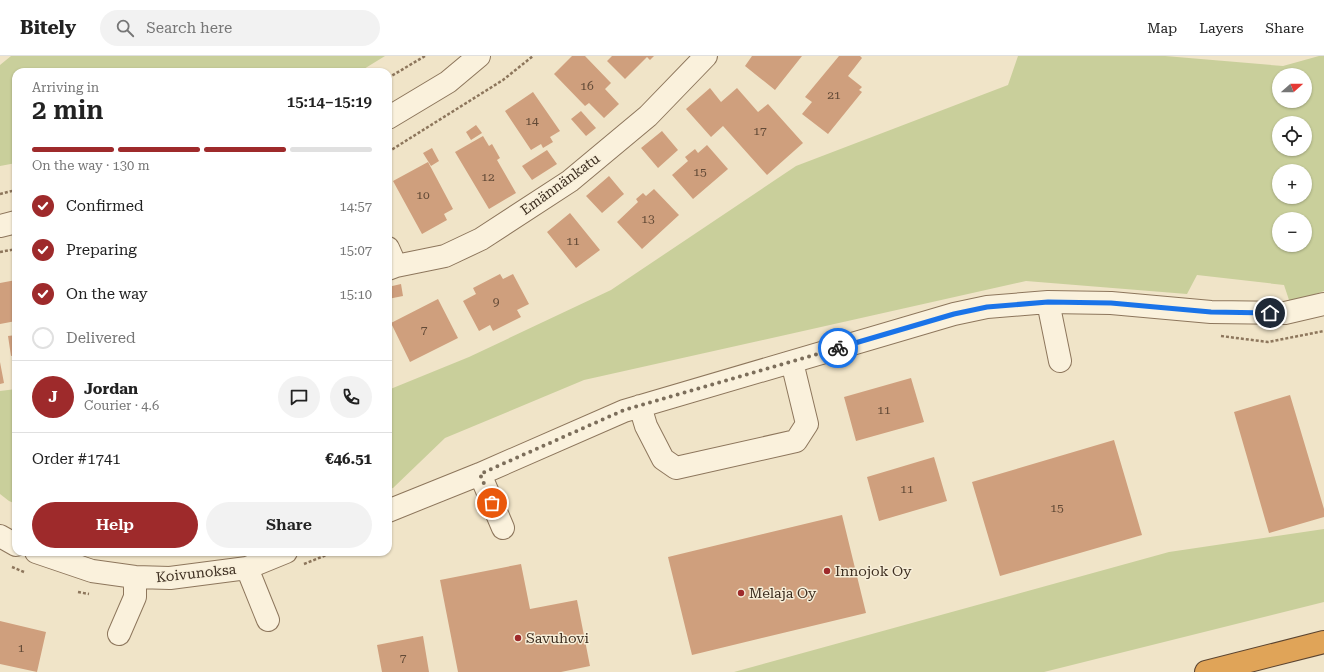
<!DOCTYPE html>
<html lang="en">
<head>
<meta charset="utf-8">
<style>
	:root { --surface:#fff; --page:#f2f2f2; --text:#222; --muted:#767676; --line:#e0e0e0; --accent:#9e2a2b }
	body { margin:0; font-family:"Roboto Serif",serif; background:var(--page); color:var(--text); height:100vh; display:flex; flex-direction:column; font-size:15px; white-space:nowrap }
	* { box-sizing:border-box; margin:0 }
	p { font-size:13px; color:var(--muted) }
	.icon { flex:none; width:22px; height:22px; fill:none; stroke:currentColor; stroke-width:2; stroke-linecap:round; stroke-linejoin:round }
	.map { position:relative; flex:1; overflow:hidden }
	.sheet { position:absolute; left:12px; top:12px; width:380px; height:488px; display:flex; flex-direction:column; background:var(--surface); border-radius:12px; box-shadow:0 1px 3px #0004 }
	.sheet>* { flex:none }
	.needle { width:26px; rotate:69deg }
	.fabs { position:absolute; left:1272px; top:12px; display:grid; gap:8px }
	.fabs a { display:grid; place-items:center; width:40px; height:40px; border-radius:50%; background:var(--surface); box-shadow:0 1px 3px #0004; font-size:20px }
	.pin { position:absolute; display:grid; place-items:center; width:34px; height:34px; color:#fff; margin:-17px; border:2px solid #fff; border-radius:50%; box-shadow:0 1px 4px #0007 }
	.courier { position:absolute; display:grid; place-items:center; width:40px; height:40px; margin:-20px; border:3px solid #1a73e8; border-radius:50%; background:#fff; color:#222; box-shadow:0 1px 5px #0007 }
	.headline em { font-style:normal; font-weight:600 }
	.headline div { display:flex; flex-direction:column-reverse }
	.headline { display:flex; align-items:center; justify-content:space-between; height:68px; padding:0 20px }
	h1 { font-size:26px; font-weight:600; line-height:30px }
	.bar { display:grid; grid-template-columns:repeat(4,1fr); gap:6px 4px; align-content:center; height:48px; padding:0 20px }
	.bar i { height:5px; border-radius:3px; background:var(--line) }
	.bar .current { background:var(--accent) }
	.bar p { grid-column:span 4 }
	.line { display:flex; align-items:center; gap:10px; padding:0 20px; border-top:1px solid var(--line) }
	.line div { flex:1 }
	.round { display:grid; place-items:center; flex:none; width:42px; height:42px; border-radius:21px; background:var(--page) }
	ol { padding:0 20px; list-style:none }
	li { display:flex; align-items:center; gap:12px; height:44px }
	li p { margin-inline-start:auto }
	li .icon { padding:4px; border-radius:50%; background:var(--accent); color:#fff; stroke-width:4 }
	li:last-child { color:var(--muted) }
	li i { width:22px; height:22px; border:2px solid var(--line); border-radius:50% }
	.primary-button { display:flex; gap:8px; margin-top:auto; padding:8px 20px }
	.primary-button a { flex:1; height:46px; border-radius:24px; background:var(--accent); color:#fff; font-size:16px; font-weight:600; line-height:46px; text-align:center }
	.primary-button a+a { background:var(--page); color:var(--text) }
	header { display:flex; align-items:center; gap:24px; box-sizing:border-box; height:56px; padding:0 20px; background:var(--surface); border-bottom:1px solid var(--line) }
	header strong { font-size:19px }
	nav { display:flex; gap:22px; margin-inline-start:auto; font-size:14px }
	.search { width:280px; height:36px; background:var(--page); display:flex; align-items:center; gap:10px; box-sizing:border-box; padding:0 14px; border-radius:22px; color:var(--muted); font-size:15px }
	.map>svg:first-child { display:block }
	.green { fill:#c9cf9b; fill-rule:evenodd }
	.building { fill:#cf9f7d }
	.lines { fill:none; stroke-linecap:round; stroke-linejoin:round }
	.minor-casing { stroke:#8d765c; stroke-width:24 }
	.highway-casing { stroke:#5b4430; stroke-width:24 }
	.path { stroke:#8d765c; stroke-width:2.5; stroke-dasharray:3 2; stroke-linecap:butt }
	.minor { stroke:#faf1dc; stroke-width:22 }
	.highway { stroke:#e0a458; stroke-width:22 }
	.done { stroke:#7c6e5b; stroke-width:4; stroke-dasharray:0 7.2 }
	.route { stroke:#1a73e8; stroke-width:5 }
	.poi-dot { fill:#9e2a2b; stroke:#f7eed8; stroke-width:1.5 }
	.labels { text-anchor:middle; stroke-width:3; stroke-linejoin:round; paint-order:stroke }
	.number-label { font-size:12px; fill:#624a37 }
	.street-label { font-size:14px; fill:#3d2e20; stroke:#f7eed8 }
	.poi-label { font-size:14px; fill:#3d2e20; stroke:#f7eed8; text-anchor:start }
</style>
</head>
<body>
<header>
<strong>Bitely</strong>
<div class="search"><svg class="icon" aria-label="search" viewBox="0 0 24 24"><circle cx="10" cy="10" r="6"/><path d="M15 15l6 6"/></svg>Search here</div>
<nav><a>Map</a><a>Layers</a><a>Share</a></nav>
</header>
<div class="map">
<svg width="1324" height="616" viewBox="0 0 1324 616">
	<rect width="100%" height="100%" fill="#f0e4c8"/>
	<path class="green" d="M11,0H385L359,16H16V107L0,110V9Z
		M1018,0H1165L1283,10L1319,0H1324V235L1290,247L1284,229L1197,219L1187,238L1026,225L584,324L445,382L393,432L388,433V334L469,301L611,234L796,110L1008,29ZM1279,19H1305V45H1279ZM1279,67H1305V93H1279ZM1279,115H1305V141H1279ZM1279,163H1305V189H1279Z
		M16,333V448L9,445L0,438V335Z
		M1324,473V546L1044,616H734L1169,496Z"/>
	<path class="building" d="M572,0H585L611,27L605,33L619,48L604,62L589,47L585,50L554,18Z
		M612,0H654L650,4L647,1L625,23L607,5Z
		M752,0H802L775,34L745,10Z
		M839,0H860L862,2L848,20L862,31L859,34L862,36L828,78L802,58L812,46L805,41Z
		M710,32L721,46L737,32L758,56L768,48L803,87L767,119L723,70L711,81L686,53Z
		M533,36L560,75L550,81L553,86L543,92L541,88L531,94L505,55Z
		M581,55L596,72L586,80L571,63Z
		M476,69L482,77L471,84L466,76Z
		M662,75L678,94L658,112L641,92Z
		M483,80L489,90L492,88L500,102L497,104L516,137L489,153L455,96Z
		M707,89L728,113L693,143L672,119L688,105L685,101L695,93L698,97Z
		M432,92L439,105L431,110L423,97Z
		M547,94L557,108L532,124L522,110Z
		M428,106L453,153L444,158L447,164L422,178L393,125Z
		M609,120L624,138L602,157L586,140Z
		M654,133L679,159L642,193L617,166L638,146L636,143L643,137L646,140Z
		M570,157L600,194L576,212L547,176Z
		M500,218L503,223L513,218L529,248L517,254L521,261L493,275L490,269L479,275L463,245L476,238L473,232Z
		M16,224V265L0,268V227Z
		M401,228L403,240L388,243V231Z
		M438,243L458,282L410,306L391,267Z
		M16,279V299L11,300L8,280Z
		M0,306L4,327L0,328Z
		M911,322L924,366L856,385L844,341Z
		M1290,339L1324,453V461L1269,477L1234,356Z
		M1114,384L1142,479L1000,520L972,426Z
		M934,401L947,445L879,465L867,421Z
		M842,459L866,557L692,599L668,501Z
		M521,508L530,553L577,544L590,610L561,616H458L440,524Z
		M0,565L46,576L37,616L0,608Z
		M423,580L429,616H382L377,589Z"/>
	<g class="lines">
		<defs>
			<path id="minor" d="M388,62L448,26L479,0
				M0,170L16,166
				M388,192L396,210
				M388,213L396,210L445,200L481,183L570,125L648,60L706,0
				M1048,246L1060,305
				M640,350L646,370L663,403L676,412L796,385L807,368L792,306
				M480,418L503,472
				M388,455L480,418L624,355L954,258L987,251L1048,246L1111,247L1211,256L1285,257L1324,248
				M0,480L16,489
				M36,496L92,515L135,521L170,522L247,512L286,496
				M247,512L268,564
				M119,578L135,541V521"/>
			<path id="highway" d="M1206,616L1324,586"/>
		</defs>
		<use href="#minor" class="minor-casing"/>
		<use href="#highway" class="highway-casing"/>
		<path class="path" d="M388,22L425,0
			M388,96L503,24L533,0
			M0,138L16,134
			M0,196L16,193
			M1221,280L1268,286L1324,275
			M304,508L334,496
			M12,511L24,516
			M78,536L89,538"/>
		<use href="#minor" class="minor"/>
		<use href="#highway" class="highway"/>
	</g>
	<g class="lines">
		<path class="done" d="M492,447L480,418L624,354L838,292"/>
		<path class="route" d="M838,292L954,258L987,251L1048,246L1111,247L1211,256L1270,257"/>
	</g>
	<g class="poi-dot">
		<circle cx="827" cy="515" r="4"/>
		<circle cx="741" cy="537" r="4"/>
		<circle cx="518" cy="582" r="4"/>
	</g>
	<g class="labels">
		<g class="number-label">
			<text x="587" y="34">16</text>
			<text x="834" y="43">21</text>
			<text x="532" y="69">14</text>
			<text x="760" y="79">17</text>
			<text x="700" y="120">15</text>
			<text x="488" y="125">12</text>
			<text x="423" y="143">10</text>
			<text x="648" y="167">13</text>
			<text x="573" y="189">11</text>
			<text x="496" y="250">9</text>
			<text x="424" y="278">7</text>
			<text x="884" y="358">11</text>
			<text x="907" y="437">11</text>
			<text x="1057" y="456">15</text>
			<text x="21" y="596">1</text>
			<text x="403" y="606">7</text>
		</g>
		<g class="street-label">
			<text transform="translate(560 128) rotate(-36)" y="5">Emännänkatu</text>
			<text transform="translate(196 517) rotate(-6)" y="5">Koivunoksa</text>
		</g>
		<g class="poi-label">
			<text x="835" y="520">Innojok Oy</text>
			<text x="749" y="542">Melaja Oy</text>
			<text x="526" y="587">Savuhovi</text>
		</g>
	</g>
</svg>
<div class="fabs">
<a><svg class="needle" viewBox="-14 -14 28 28"><path d="M0-13l5 13h-10z" fill="#e53935"/><path d="M0 13l5-13h-10z" fill="#767676"/></svg></a>
<a><svg class="icon" aria-label="locate" viewBox="0 0 24 24"><circle cx="12" cy="12" r="6"/><path d="M12 2v4M12 18v4M2 12h4M18 12h4"/></svg></a>
<a>+</a>
<a>−</a>
</div>
<div class="pin" style="left:492px;top:447px;background:#ea580c"><svg class="icon" aria-label="bag" viewBox="0 0 24 24"><path d="M5 8h14l-1 12H6zM9 8a3 3 0 0 1 6 0"/></svg></div>
<div class="pin" style="left:1270px;top:257px;background:#1f2937"><svg class="icon" aria-label="home" viewBox="0 0 24 24"><path d="M3 11l9-7 9 7M6 9v11h12V9"/></svg></div>
<div class="courier" style="left:838px;top:292px"><svg class="icon" aria-label="bike" viewBox="0 0 24 24"><circle cx="6" cy="16" r="4"/><circle cx="18" cy="16" r="4"/><path d="M6 16l4-8h5l3 8M10 8l3 8H6M13 5h3"/></svg></div>
<section class="sheet">
<div class="headline"><div><h1>2 min</h1><p>Arriving in</p></div><em>15:14–15:19</em></div>
<div class="bar"><i class="current"></i><i class="current"></i><i class="current"></i><i></i><p>On the way · 130 m</p></div>
<ol>
<li><svg class="icon" aria-label="check" viewBox="0 0 24 24"><path d="M5 12l5 5 9-10"/></svg>Confirmed<p>14:57</p></li>
<li><svg class="icon" aria-label="check" viewBox="0 0 24 24"><path d="M5 12l5 5 9-10"/></svg>Preparing<p>15:07</p></li>
<li><svg class="icon" aria-label="check" viewBox="0 0 24 24"><path d="M5 12l5 5 9-10"/></svg>On the way<p>15:10</p></li>
<li><i></i>Delivered</li>
</ol>
<div class="line" style="height:72px"><b class="round" style="background:var(--accent);color:#fff">J</b><div><b>Jordan</b><p>Courier · 4.6</p></div><a class="round"><svg class="icon" aria-label="chat" viewBox="0 0 24 24"><path d="M4 5h16v11H9l-5 4z"/></svg></a><a class="round"><svg class="icon" aria-label="phone" viewBox="0 0 24 24"><path d="M5 4h4l2 5-3 2q2 4 5 5l2-3 5 2v4C11 20 4 13 5 4z"/></svg></a></div>
<div class="line" style="height:52px"><div>Order #1741</div><b>€46.51</b></div>
<div class="primary-button"><a>Help</a><a>Share</a></div>
</section>
</div>
</body>
</html>
